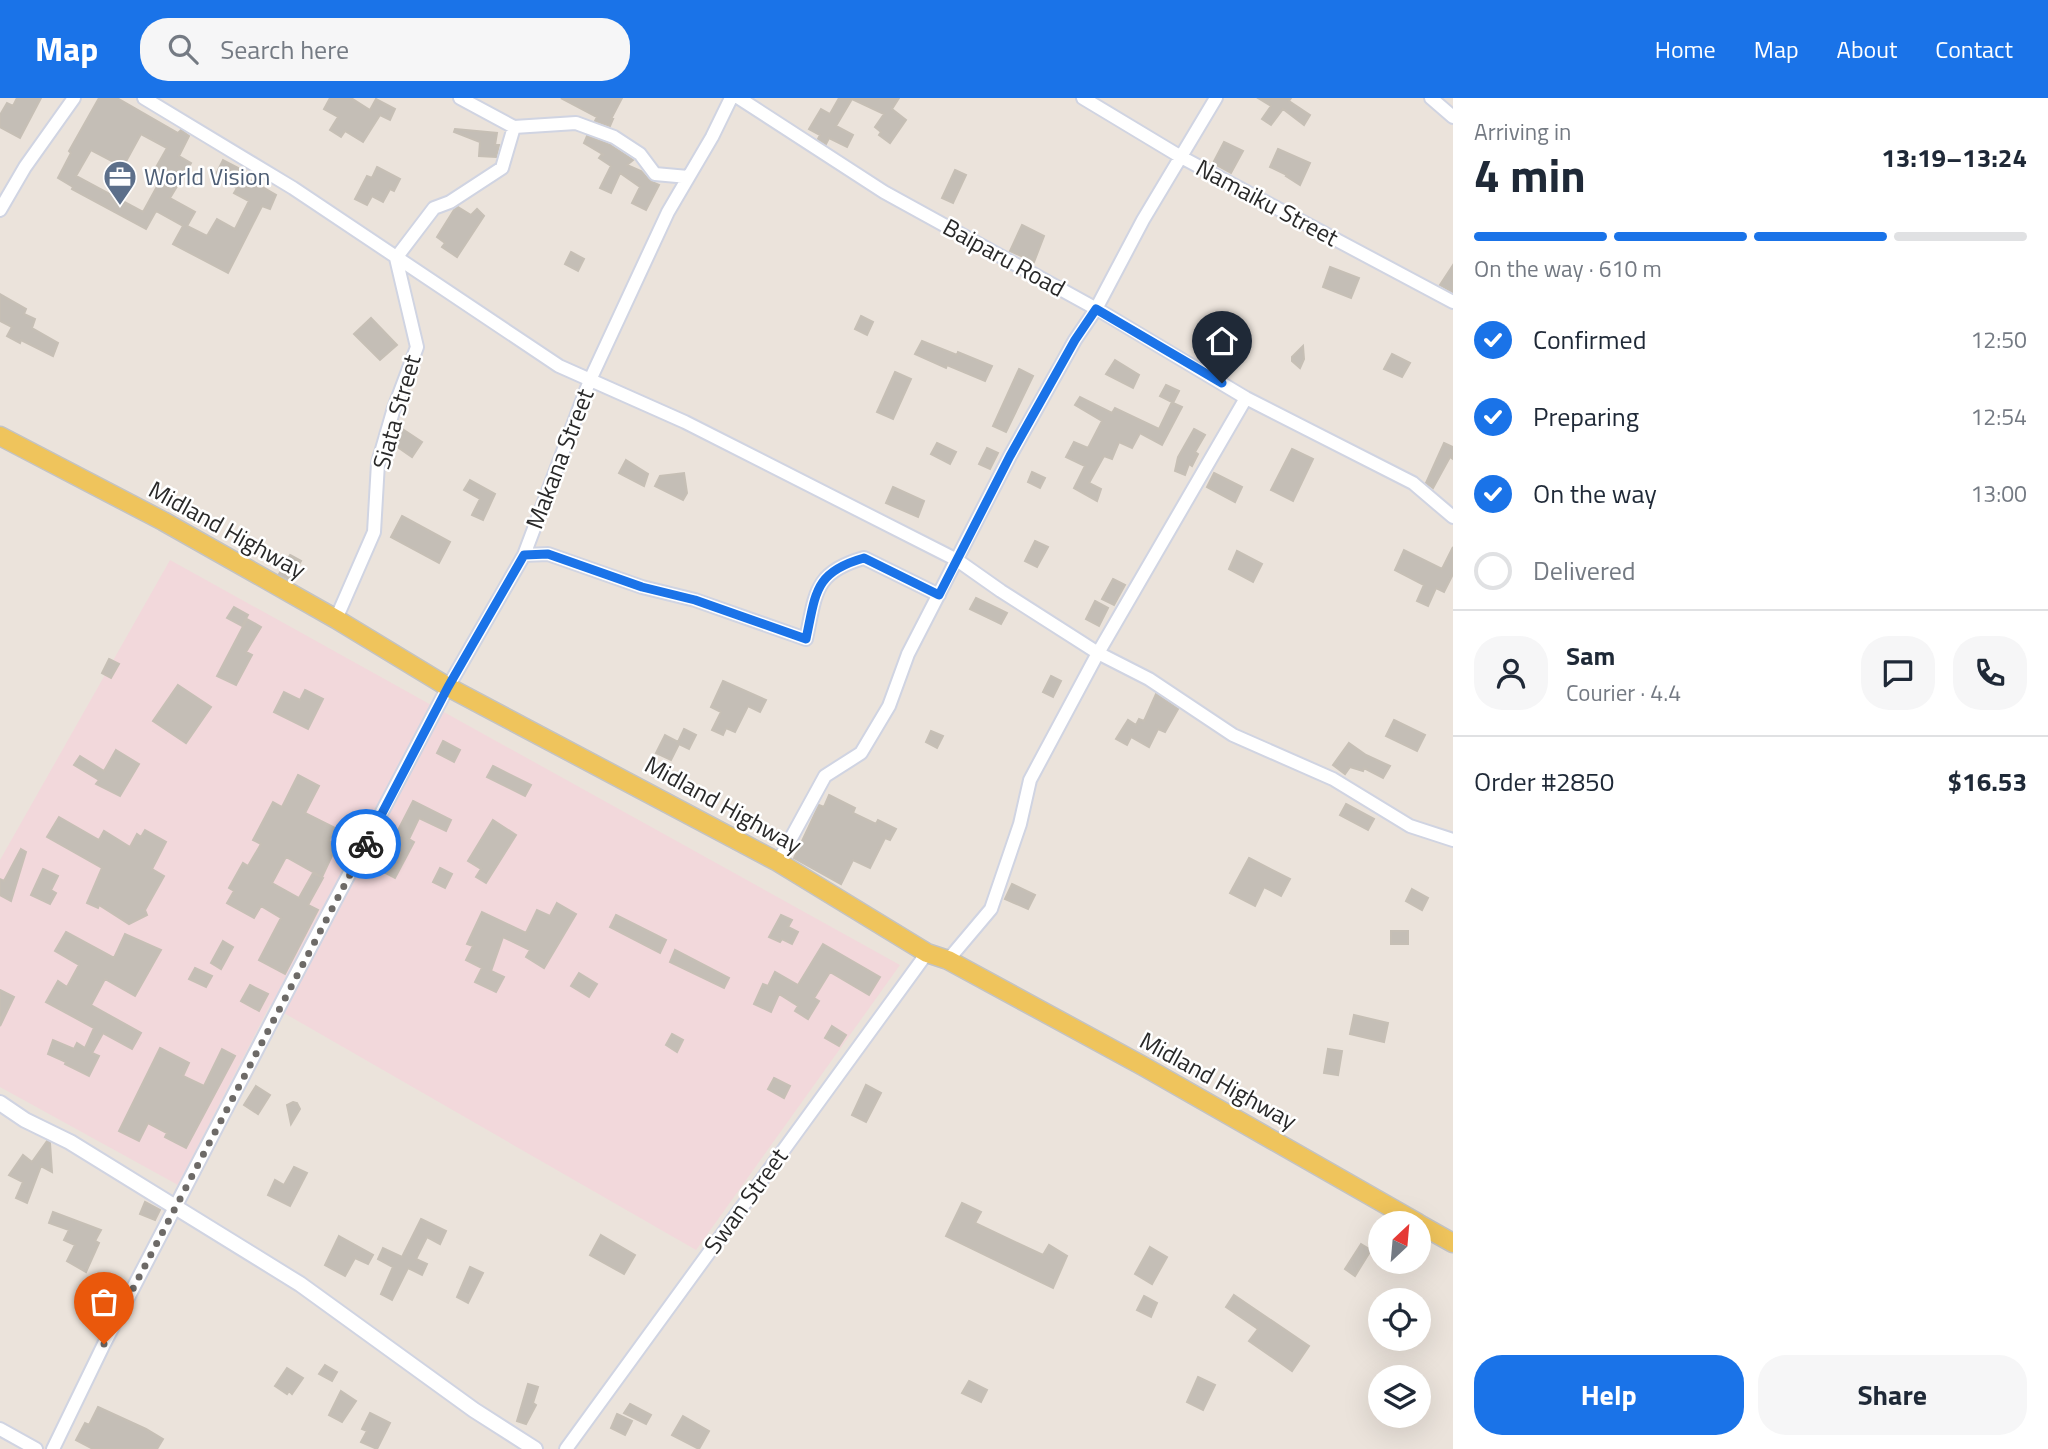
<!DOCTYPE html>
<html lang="en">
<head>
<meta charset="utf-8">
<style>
	:root { --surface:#fff; --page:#f6f6f7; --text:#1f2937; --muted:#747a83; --line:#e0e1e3; --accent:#1a73e8 }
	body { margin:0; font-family:"Titillium Web",sans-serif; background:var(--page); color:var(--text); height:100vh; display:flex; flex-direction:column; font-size:26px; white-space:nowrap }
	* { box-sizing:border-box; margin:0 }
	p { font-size:23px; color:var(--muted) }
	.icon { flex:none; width:38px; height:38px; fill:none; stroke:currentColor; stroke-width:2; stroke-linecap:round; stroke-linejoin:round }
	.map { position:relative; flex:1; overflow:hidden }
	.sheet { display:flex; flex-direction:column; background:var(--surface); width:595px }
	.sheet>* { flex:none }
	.needle { width:46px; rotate:26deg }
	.controls { position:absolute; left:1368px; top:1113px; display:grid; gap:14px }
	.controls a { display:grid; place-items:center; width:63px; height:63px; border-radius:50%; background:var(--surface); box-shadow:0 7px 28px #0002; font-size:35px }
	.pin { position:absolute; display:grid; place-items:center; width:60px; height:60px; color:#fff; margin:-72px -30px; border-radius:50% 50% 50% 0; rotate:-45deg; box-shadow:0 0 7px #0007 }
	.pin .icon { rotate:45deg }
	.courier { position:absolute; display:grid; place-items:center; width:70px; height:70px; margin:-35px; border:5px solid #1a73e8; border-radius:50%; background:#fff; color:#222; box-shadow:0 2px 9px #0007 }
	.head em { font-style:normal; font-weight:700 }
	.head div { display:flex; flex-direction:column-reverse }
	.head { display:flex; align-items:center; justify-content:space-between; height:119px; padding:0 21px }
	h1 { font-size:46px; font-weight:700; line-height:52px }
	.bar { display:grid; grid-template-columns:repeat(4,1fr); gap:10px 7px; align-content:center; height:84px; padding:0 21px }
	.bar i { height:9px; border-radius:5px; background:var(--line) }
	.bar .current { background:var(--accent) }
	.bar p { grid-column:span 4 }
	.line { display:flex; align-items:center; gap:18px; padding:0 21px; border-top:2px solid var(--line) }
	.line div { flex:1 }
	.round { display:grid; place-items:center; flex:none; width:74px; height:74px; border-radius:28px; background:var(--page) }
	ol { padding:0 21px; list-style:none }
	li { display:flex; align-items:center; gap:21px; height:77px }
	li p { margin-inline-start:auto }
	li .icon { padding:7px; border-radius:50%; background:var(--accent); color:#fff; stroke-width:4 }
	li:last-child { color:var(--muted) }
	li i { width:38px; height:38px; border:4px solid var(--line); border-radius:50% }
	.primary-button { display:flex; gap:14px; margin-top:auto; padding:14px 21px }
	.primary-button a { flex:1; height:80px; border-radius:28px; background:var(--accent); color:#fff; font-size:28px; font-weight:700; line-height:80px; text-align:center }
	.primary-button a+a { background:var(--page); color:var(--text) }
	header { display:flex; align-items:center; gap:42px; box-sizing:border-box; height:98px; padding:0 35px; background:var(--accent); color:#fff }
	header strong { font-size:33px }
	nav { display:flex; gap:38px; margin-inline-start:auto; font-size:24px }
	.search { width:490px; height:63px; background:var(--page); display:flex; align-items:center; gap:18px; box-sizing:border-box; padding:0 24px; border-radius:28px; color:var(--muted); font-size:26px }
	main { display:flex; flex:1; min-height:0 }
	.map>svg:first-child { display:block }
	.medical { fill:#f2d8db }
	.building { fill:#c4beb6; stroke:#c6bfb5; stroke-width:2; fill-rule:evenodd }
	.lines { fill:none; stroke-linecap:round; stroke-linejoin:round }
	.minor-casing { stroke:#d0d4e2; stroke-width:16 }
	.tertiary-casing { stroke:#d0d4e2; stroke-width:18 }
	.primary-casing { stroke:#c3c3c3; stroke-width:21 }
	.minor { stroke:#fff; stroke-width:12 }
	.tertiary { stroke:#fff; stroke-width:14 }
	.primary { stroke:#efc45c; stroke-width:18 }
	.done { stroke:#6d6a67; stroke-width:7; stroke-dasharray:0 12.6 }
	.route { stroke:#1a73e8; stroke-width:9 }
	.labels { text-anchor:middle; stroke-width:5; stroke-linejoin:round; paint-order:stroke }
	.service-label { font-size:24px; fill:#4e5e75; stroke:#fff; text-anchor:start }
	.street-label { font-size:24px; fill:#292929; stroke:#fff }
</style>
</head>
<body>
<header>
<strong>Map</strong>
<div class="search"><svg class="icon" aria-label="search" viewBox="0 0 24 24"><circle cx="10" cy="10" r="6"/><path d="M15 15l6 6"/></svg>Search here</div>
<nav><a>Home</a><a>Map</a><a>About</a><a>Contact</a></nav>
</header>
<main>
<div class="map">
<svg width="1453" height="1351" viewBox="0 0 1453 1351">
	<rect width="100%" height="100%" fill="#ebe3db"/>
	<path class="medical" d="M170,462L900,867L696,1152L270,907L178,1087L0,989V762Z"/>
	<path class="building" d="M17,0H41L20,40L0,29V17L7,5L13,8Z
		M99,0H117L178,35L181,32L189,38L179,58L191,65L170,100L195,114L187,128L207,138L217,121L235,131L249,103L234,95L237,90L215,78L223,62L240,71L238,75L276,97L270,111L262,108L228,175L173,146L183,128L156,113L146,131L72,91L73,89L58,80L71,55L69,53ZM141,36L167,50L151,78L160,83L143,114L76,78L91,52L123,69Z
		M330,0H351L370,12L376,1L395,11L390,22L380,17L363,44L345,33L341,39L330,32L338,19L324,11Z
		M561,0H622L611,21H613L610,28L595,23L597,19Z
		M839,0H899L892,11L906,22L890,45L879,37L881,34L875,29L884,16L852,1L836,28L853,37L847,49L829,40L826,46L818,41L820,37L809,31L821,11L830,16Z
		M1258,0H1291L1289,3L1310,17L1304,27L1283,11L1271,27L1262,21L1271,8Z
		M455,31L497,35L495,47H499L496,59L479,58L480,44L454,34Z
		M587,38L610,47L633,62L627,67L641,73L650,83L659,87L646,112L632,105L640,89L620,75L611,95L600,90L611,68L599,60L602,56L604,57L584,45Z
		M1224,44L1243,53L1231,75L1213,65Z
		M1278,51L1310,65L1300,87L1286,78L1287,77L1270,69Z
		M377,69L400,81L394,93L390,91L383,104L372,98L367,107L355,101L367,78L372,80Z
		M955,72L966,77L953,105L942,100Z
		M458,109L471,117L477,111L484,118L457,159L442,149L445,145L437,139L454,112Z
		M1022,127L1044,138L1034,164L1010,153Z
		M571,154L584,161L578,173L565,166Z
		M1453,167V194L1440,187Z
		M1330,169L1359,180L1351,200L1323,189Z
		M0,196L26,211L24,216L35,221L32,230L58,245L53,258L21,242L20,245L7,238L12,229L0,223Z
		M861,218L873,224L867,237L855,231Z
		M371,220L397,247L380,262L354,236Z
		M922,243L957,257L958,254L992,268L985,283L947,267L946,270L915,256Z
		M1303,248L1304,261L1300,270L1292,263V259Z
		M1392,256L1410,265L1402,279L1384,271Z
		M1115,262L1139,277L1133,290L1106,276Z
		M1019,271L1033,278L1006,334L993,328Z
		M895,274L911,281L893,321L877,314Z
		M1166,287L1179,293L1173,305L1182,309L1162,347L1140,335L1132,350L1119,344L1112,361L1104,358L1089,385L1101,391L1097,403L1074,390L1085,368L1066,359L1074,344L1088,350L1102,323L1075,307L1080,299L1112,315L1115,310L1159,331L1172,304L1160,298Z
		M401,330L422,344L412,359L393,346Z
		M1194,331L1205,337L1195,354L1198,356L1192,368L1189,366L1185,377L1175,373L1178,359Z
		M937,345L956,354L950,366L931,356Z
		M1444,345L1453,349V361L1450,359L1433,390L1426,385Z
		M987,350L998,355L990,371L979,366Z
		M1292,351L1313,361L1293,403L1271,392Z
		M626,362L648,376L644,388L619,375Z
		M1032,374L1045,380L1040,390L1028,384Z
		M684,375L687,395L683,402L655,388L660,378Z
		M1214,375L1242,389L1235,404L1207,389Z
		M470,382L495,396L483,422L472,417L480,401L464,392Z
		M893,389L924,403L918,419L886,405Z
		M402,418L450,444L439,465L391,439Z
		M1035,443L1048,449L1037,469L1025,463Z
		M1453,449V476L1444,494L1436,490L1428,508L1417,503L1424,487L1395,472L1404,452L1442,471Z
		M1237,453L1262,466L1253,484L1229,471Z
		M290,457L301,463L290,482L279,476Z
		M1113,481L1125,487L1114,507L1102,501Z
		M976,500L1007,515L1001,526L970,511Z
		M1095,503L1108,510L1099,528L1086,521Z
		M234,509L248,517L242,528L227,520Z
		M247,521L261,529L246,554L252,557L236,587L217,578Z
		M109,561L119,566L111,580L102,575Z
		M1051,578L1061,583L1053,599L1043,594Z
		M723,583L766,602L760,614L748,608L735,634L726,630L723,637L712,632L721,614L711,609Z
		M178,587L211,609L186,645L153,623Z
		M305,592L323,601L308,631L274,614L284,594L300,602Z
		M1156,596L1178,611L1165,634L1158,631L1149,649L1131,639L1127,647L1116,641L1128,622L1136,627L1139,621L1144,623Z
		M1394,622L1425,637L1417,653L1386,638Z
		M684,631L696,637L689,651L679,646L671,662L656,655L665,637L678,644Z
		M931,633L943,638L937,650L926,644Z
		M443,643L460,652L454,664L437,655Z
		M1349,645L1366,657L1390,668L1383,680L1364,670L1363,673L1350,669L1345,676L1333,667Z
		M116,652L139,666L120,698L96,686L99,682L74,667L80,658L104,673Z
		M493,668L531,687L525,698L487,679Z
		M298,677L319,688L305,715L335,730L329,743L337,747L322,779L286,759L272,785L299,800L313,775L323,780L308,807L318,812L285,876L259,862L281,820L261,808L254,820L227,805L234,793L229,790L243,765L248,768L261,746L253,742L273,704L282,709Z
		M829,697L855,710L853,715L876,726L878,722L896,731L890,742L885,740L870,770L853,762L841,786L794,760L819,707L824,709Z
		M413,703L451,722L446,733L419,720L409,741L414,744L395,780L378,771Z
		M1346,706L1374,721L1368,732L1340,717Z
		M59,719L99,742L104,733L130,749L137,736L141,739L145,732L166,744L152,771L164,778L145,812L147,817L129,826L99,807L98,810L87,805L102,770L47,739Z
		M493,722L516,737L486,785L476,779L481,771L468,763Z
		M21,751L26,754L11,803L0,797V781L4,783Z
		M1249,760L1290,781L1281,798L1264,789L1255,808L1230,795Z
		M440,770L452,776L445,790L433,784Z
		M43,771L58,778L51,792L56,795L50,806L31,797Z
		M1012,786L1035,797L1028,811L1005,801Z
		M1412,791L1428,800L1422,812L1406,803Z
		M557,805L576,816L544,870L526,859L530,852L503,839L491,873L504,879L496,894L475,884L482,870L466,862L473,848L467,846L482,814L526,835L537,812L550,818Z
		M616,817L666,842L660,855L610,829Z
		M781,817L792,822L788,829L798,834L792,846L782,841L780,844L769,839Z
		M1391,833H1408V846H1391Z
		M66,834L114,860L125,836L161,852L135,898L105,881L91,907L141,935L132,951L103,935L92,955L99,958L89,978L65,966L66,964L48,956L53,942L74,951L77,945L85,950L94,930L46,904L58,883L67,889L79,867L55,853Z
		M223,843L233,849L221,871L211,865Z
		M823,846L880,879L869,897L830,874L814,900L819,903L808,921L795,913L798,908L779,896L771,914L754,906L763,886L768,888L775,874L798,887Z
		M675,852L729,880L724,890L670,864Z
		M195,870L212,878L206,889L189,881Z
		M579,875L597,886L589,899L571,888Z
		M250,887L268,896L259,913L241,903Z
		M0,892L14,899L0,928Z
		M1354,917L1388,925L1384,944L1350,936Z
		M832,928L846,937L839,948L825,940Z
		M672,936L683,942L677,954L666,947Z
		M160,950L189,965L183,978L204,988L222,951L235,958L186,1050L165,1039L167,1035L148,1025L139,1043L119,1033Z
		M1328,951L1342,953L1338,977L1324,975Z
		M774,980L790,988L784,1000L768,991Z
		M866,987L881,995L866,1024L852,1017Z
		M256,988L270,997L258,1016L244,1007Z
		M293,1004L297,1005L300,1011L291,1026L287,1007Z
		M47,1043L50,1045L52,1074L41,1068L27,1105L16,1100L23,1084L9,1077L23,1057L32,1064Z
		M294,1069L307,1075L290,1108L268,1097L275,1082L284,1087Z
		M145,1104L160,1112L155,1122L140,1116Z
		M962,1105L981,1114L975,1125L1043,1157L1049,1147L1067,1158L1053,1190L946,1138Z
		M53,1114L101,1132L95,1143L99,1145L86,1174L67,1163L75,1147L64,1142L69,1132L49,1125Z
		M421,1121L446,1133L440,1146L427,1139L416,1161L427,1166L422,1177L408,1170L392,1202L381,1196L393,1169L378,1161L383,1150L402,1159Z
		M601,1137L635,1157L624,1176L590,1157Z
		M339,1138L373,1157L368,1166L355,1160L345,1178L325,1167Z
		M1361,1146L1371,1152L1355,1178L1345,1171Z
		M1150,1149L1167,1159L1152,1186L1135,1176Z
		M470,1169L483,1175L468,1205L457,1199Z
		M1234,1197L1309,1248L1292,1273L1249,1243L1258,1231L1226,1209Z
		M1144,1198L1157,1205L1151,1219L1137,1212Z
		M325,1267L337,1274L332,1283L319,1276Z
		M287,1270L303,1280L292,1296L289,1293L287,1296L275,1288Z
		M1198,1279L1215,1287L1203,1312L1187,1304Z
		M969,1283L987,1292L981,1304L962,1295Z
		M528,1286L538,1289L533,1305L536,1307L526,1326L517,1323Z
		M341,1293L356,1303L342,1324L329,1317Z
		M630,1306L651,1317L646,1326L624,1315Z
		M98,1309L146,1331L163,1341L157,1351H93L76,1342L85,1325L89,1327Z
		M370,1315L390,1325L377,1351L361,1344L367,1333L362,1331Z
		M617,1316L632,1323L625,1337L611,1330Z
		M683,1318L709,1333L699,1351L672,1337Z"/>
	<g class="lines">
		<defs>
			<path id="minor" d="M144,0L293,90L559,268L685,324L957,462L1001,493L1098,555L1149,581L1233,637L1333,681L1410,728L1453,742
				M460,0L514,29L576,25L614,39L640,56L655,76L688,79
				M739,0L884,94L1102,214L1246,300L1413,385L1453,419
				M1083,0L1181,59L1453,204
				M1431,0L1453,19
				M0,112L25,69L74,0
				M524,457L548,456L642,489L695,502L806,541C816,495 814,474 864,460L939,497
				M336,521L374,434L378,365L394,310L417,249L396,160L434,110L450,104L502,70L514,29
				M778,764L825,678L861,655L889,608L908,556L1010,358L1075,242L1096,211L1143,122L1216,0
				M948,862L991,811L1020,726L1030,682L1098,555L1246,300
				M0,1331L36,1351
				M53,1351L104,1246L290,888L448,589L524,457L590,282L668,114L712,39L731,0
				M566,1351L927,855"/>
			<path id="tertiary" d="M0,1005L25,1022L70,1044L300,1186L474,1312L535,1351"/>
			<path id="primary" d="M0,338L163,423L336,521L448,589L778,764L927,855L948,862L1143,968L1418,1125
				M1419,1126L1453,1145"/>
		</defs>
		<use href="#minor" class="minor-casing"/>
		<use href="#tertiary" class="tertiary-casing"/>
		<use href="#primary" class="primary-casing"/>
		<use href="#minor" class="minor"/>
		<use href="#tertiary" class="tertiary"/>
		<use href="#primary" class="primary"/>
	</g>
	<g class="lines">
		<path class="done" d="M104,1246L366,746"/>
		<path class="route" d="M366,746L448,589L524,457L548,456L642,489L695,502L806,541C816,495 814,474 864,460L939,497L1010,358L1075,242L1096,211L1222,285"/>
	</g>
	<defs>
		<symbol id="office-pin" viewBox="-11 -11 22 30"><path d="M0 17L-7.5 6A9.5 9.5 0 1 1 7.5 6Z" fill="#5c6f8a" stroke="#fff"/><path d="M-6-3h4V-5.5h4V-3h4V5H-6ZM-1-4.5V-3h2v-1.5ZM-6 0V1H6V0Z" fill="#fff"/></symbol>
	</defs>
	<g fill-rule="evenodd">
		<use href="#office-pin" x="101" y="60" width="38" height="52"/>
	</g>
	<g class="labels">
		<g class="service-label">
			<text x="144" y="87">World Vision</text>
		</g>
		<g class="street-label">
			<text transform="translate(1267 105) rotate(28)" y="8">Namaiku Street</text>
			<text transform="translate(1004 160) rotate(29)" y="8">Baiparu Road</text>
			<text transform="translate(397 314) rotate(-74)" y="8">Siata Street</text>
			<text transform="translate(560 361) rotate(-69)" y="8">Makana Street</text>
			<text transform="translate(227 432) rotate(29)" y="8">Midland Highway</text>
			<text transform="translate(723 707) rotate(29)" y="8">Midland Highway</text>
			<text transform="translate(1218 983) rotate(29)" y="8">Midland Highway</text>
			<text transform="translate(746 1103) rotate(-54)" y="8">Swan Street</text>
		</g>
	</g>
</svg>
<div class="controls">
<a><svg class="needle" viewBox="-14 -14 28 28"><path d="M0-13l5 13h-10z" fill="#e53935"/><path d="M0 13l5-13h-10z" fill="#747a83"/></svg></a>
<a><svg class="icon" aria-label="locate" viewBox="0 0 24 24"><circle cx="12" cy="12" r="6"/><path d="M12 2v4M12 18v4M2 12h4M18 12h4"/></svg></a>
<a><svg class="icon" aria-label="layers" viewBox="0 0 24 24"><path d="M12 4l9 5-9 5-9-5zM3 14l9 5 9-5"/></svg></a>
</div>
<div class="pin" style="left:104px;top:1246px;background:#ea580c"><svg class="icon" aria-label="bag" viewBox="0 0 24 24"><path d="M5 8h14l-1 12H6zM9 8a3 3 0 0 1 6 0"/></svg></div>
<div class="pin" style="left:1222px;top:285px;background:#1f2937"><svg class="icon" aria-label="home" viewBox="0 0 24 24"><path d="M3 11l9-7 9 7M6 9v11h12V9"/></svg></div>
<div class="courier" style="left:366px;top:746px"><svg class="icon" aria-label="bike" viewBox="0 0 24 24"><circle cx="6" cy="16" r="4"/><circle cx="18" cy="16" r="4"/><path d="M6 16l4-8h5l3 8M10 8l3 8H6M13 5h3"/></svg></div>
</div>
<section class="sheet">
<div class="head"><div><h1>4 min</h1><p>Arriving in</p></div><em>13:19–13:24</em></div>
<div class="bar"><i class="current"></i><i class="current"></i><i class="current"></i><i></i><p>On the way · 610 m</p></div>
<ol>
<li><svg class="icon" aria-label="check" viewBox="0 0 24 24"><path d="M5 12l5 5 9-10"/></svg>Confirmed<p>12:50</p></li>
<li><svg class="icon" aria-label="check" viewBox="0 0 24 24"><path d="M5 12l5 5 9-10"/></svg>Preparing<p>12:54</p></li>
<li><svg class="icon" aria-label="check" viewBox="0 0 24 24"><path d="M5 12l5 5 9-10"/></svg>On the way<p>13:00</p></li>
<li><i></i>Delivered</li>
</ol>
<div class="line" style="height:126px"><a class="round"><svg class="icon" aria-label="person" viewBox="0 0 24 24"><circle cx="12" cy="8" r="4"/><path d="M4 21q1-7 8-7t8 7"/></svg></a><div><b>Sam</b><p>Courier · 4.4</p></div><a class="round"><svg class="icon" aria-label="chat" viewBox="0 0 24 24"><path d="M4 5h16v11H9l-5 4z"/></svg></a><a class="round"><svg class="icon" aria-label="phone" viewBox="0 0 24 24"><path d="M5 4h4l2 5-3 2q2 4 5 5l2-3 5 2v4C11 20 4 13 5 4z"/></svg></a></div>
<div class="line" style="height:91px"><div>Order #2850</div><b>$16.53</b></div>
<div class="primary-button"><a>Help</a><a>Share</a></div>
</section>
</main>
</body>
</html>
